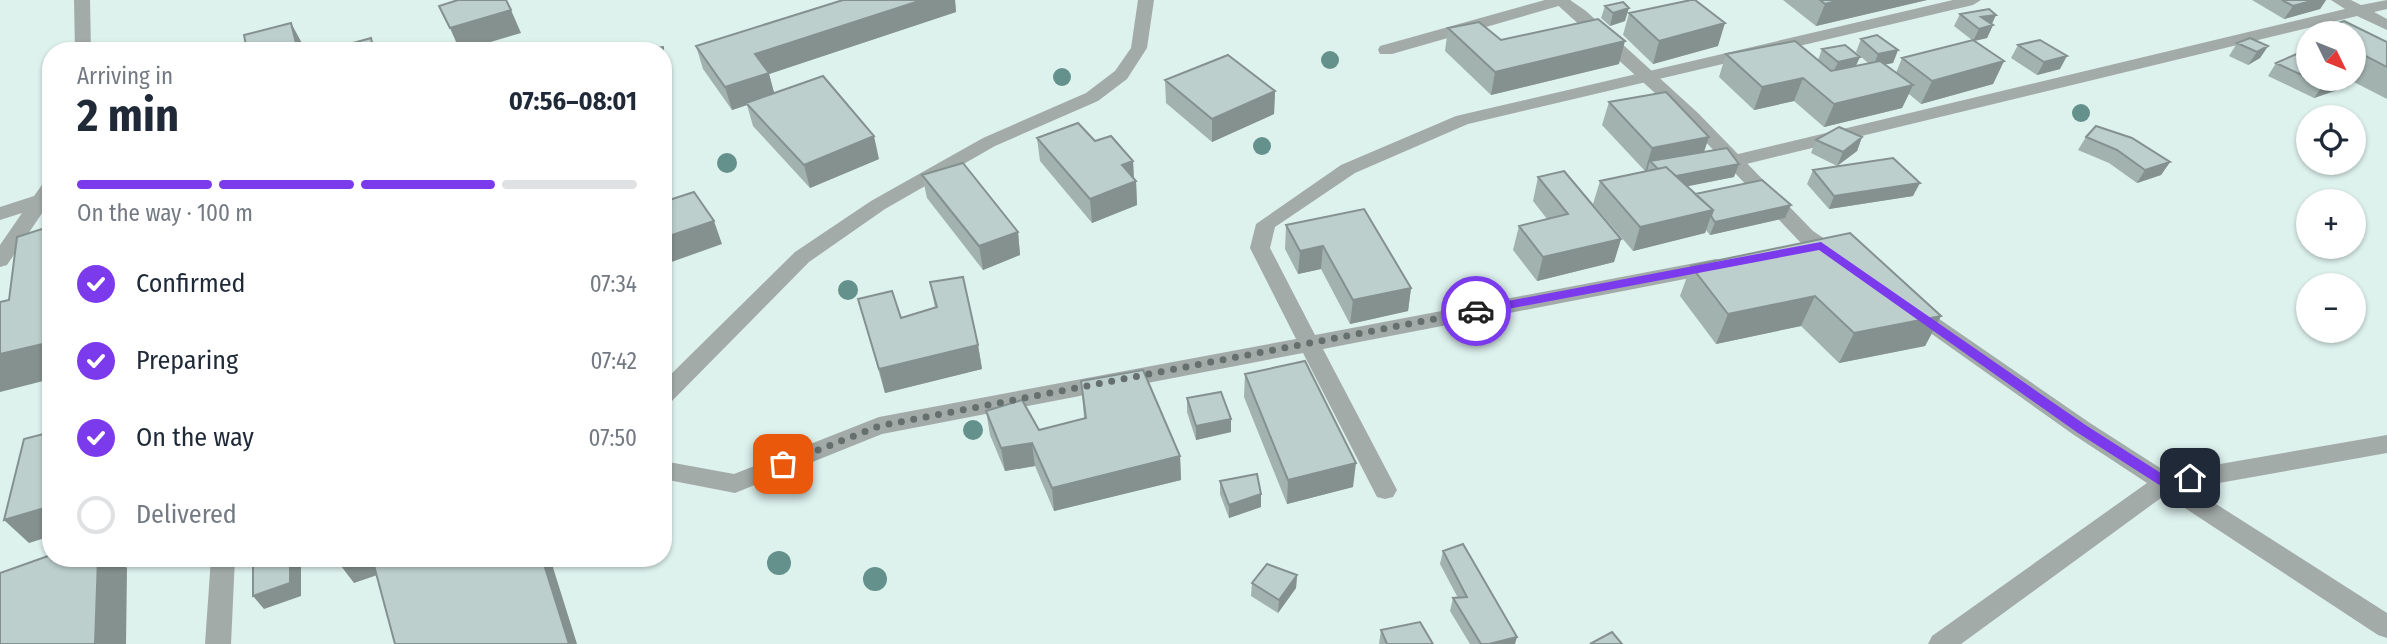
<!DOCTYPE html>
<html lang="en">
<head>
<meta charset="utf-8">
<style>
	:root { --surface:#fff; --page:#f6f6f7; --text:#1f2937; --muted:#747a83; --line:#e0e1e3; --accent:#7c3aed }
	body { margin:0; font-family:"Fira Sans Condensed",sans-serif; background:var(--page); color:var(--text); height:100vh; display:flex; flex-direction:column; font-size:26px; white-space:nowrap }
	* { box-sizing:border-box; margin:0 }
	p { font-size:23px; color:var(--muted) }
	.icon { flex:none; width:38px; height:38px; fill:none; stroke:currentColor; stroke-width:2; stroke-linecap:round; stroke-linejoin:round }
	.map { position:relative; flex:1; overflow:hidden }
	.drawer { position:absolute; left:42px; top:42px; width:630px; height:525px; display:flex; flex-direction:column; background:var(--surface); border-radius:28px; box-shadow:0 2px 5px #0004 }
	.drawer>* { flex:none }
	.needle { width:46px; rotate:133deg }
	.buttons { position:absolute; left:2296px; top:21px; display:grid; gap:14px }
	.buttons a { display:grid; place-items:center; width:70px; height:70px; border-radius:50%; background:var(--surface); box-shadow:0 2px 5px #0004; font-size:35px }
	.pin { position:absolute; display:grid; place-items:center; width:60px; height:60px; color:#fff; margin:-30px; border-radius:14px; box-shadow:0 4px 10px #0006 }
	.courier { position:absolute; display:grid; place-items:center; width:70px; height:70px; margin:-35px; border:5px solid #7c3aed; border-radius:50%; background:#fff; color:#222; box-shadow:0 2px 9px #0007 }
	.head em { font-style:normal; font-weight:700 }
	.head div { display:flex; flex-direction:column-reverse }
	.head { display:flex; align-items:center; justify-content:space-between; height:119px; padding:0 35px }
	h1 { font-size:46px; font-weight:700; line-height:52px }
	.bar { display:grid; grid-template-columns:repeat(4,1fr); gap:10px 7px; align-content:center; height:84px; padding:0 35px }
	.bar i { height:9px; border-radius:5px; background:var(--line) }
	.bar .on { background:var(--accent) }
	.bar p { grid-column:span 4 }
	ol { padding:0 35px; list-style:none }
	li { display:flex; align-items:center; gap:21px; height:77px }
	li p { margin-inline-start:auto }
	li .icon { padding:7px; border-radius:50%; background:var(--accent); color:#fff; stroke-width:4 }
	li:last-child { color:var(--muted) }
	li i { width:38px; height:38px; border:4px solid var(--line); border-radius:50% }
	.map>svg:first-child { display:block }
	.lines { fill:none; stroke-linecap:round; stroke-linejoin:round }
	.service { fill:#a3aba9; fill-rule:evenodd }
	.minor { fill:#a3aba9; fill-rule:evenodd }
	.tree { fill:#64918c }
	.wall { fill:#a2b2af }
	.shaded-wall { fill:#84918f }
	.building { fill:#bccfcc; stroke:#84918f; stroke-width:2 }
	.route { fill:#7c3aed }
	.done { stroke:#65706e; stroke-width:7; stroke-dasharray:0 12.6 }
</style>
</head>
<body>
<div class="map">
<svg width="2387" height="644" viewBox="0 0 2387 644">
	<rect width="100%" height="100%" fill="#ddf1ed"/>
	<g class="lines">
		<path class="service" d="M1545,0H1571L1569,3L1392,54H1380L1378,50L1380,46Z
			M1953,0H1981L1973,5L1468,124L1355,173L1275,227L1270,248L1315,335L1716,259L1723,261L1726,266L1723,271L1716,273L1323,349L1397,490L1393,497L1385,499L1377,497L1303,353L882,434L735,493L663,479V461L734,474L879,417L1296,339L1250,248L1256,224L1341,165L1456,116Z
			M2331,0H2351L2361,5L2387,0V9L2374,12L2387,19V30L2357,16L1734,167L1725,161L1734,155L2345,9Z
			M211,558H235L231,644H205Z"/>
		<path class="minor" d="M74,0H90L91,51H75Z
			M1138,0H1154L1147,48L1127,79L1098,101L995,146L885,209L809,262L671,402L663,404V382L795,252L871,201L983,138L1086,93L1115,71L1131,48Z
			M1552,0H1570L1586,11L1698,113L1813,231L1844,252L1847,257L1844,262H1830L1799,241L1686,121Z
			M51,180V200L7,265L0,267V245L22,213L0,220V207L34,196L44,182Z
			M1912,303L1919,305L2090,423L2168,473L2387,435V453L2191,488L2387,613V638L2378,635L2165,495L1961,644H1928L1932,636L2147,483L2074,435L1905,315L1902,310L1905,305Z"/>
	</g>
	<g class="tree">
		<circle cx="1330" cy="60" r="9"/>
		<circle cx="1062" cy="77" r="9"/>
		<circle cx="2081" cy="113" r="9"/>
		<circle cx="1262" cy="146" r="9"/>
		<circle cx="727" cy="163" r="10"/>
		<circle cx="848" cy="290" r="10"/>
		<circle cx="973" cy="430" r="10"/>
		<circle cx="779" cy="563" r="12"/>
		<circle cx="875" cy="579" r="12"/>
	</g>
	<path class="wall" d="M843,0H955L956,12L769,74L774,93L879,159L810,188L753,126L747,105L732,110L703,69L696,46Z
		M1783,0H1927L1816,26Z
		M2252,0H2326L2320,9L2284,19Z
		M1605,6L1625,21L1610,26L1601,18Z
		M1629,13L1718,46L1653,64L1623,35Z
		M1960,14L1996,15L1991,24L1993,25L1987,38L1975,41L2004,61L1993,84L1921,104L1909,94L1902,108L1824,127L1794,101L1754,110L1719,77L1726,54L1818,60L1822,49L1856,66L1869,64L1856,52L1861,39L1898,50L1893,63L1884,64L1896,73L1902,58L1972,40L1954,26Z
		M2344,21L2387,42V99L2352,81L2349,86L2314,98L2268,76L2276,63L2300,53L2308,39V79H2354V33H2312L2315,30Z
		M1448,28L1501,40L1619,64L1491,95L1445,51Z
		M2237,43L2268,46L2260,58L2248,65L2229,56Z
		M2018,45L2060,69L2037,75L2011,58Z
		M1165,80L1275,91L1274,114L1212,142L1166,103Z
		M1609,102L1704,152L1734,177L1687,186L1695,194L1785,218L1710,235L1706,230L1705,233L1633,251L1593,204L1600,181L1645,171L1602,125Z
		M1862,137L1857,151L1837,166L1811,153L1816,140Z
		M2086,137L2170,162L2161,175L2137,183L2109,163L2078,150Z
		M1037,138L1095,141L1133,161L1134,179L1136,181L1137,205L1092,223L1040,161Z
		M1813,170L1913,196L1829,209L1807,184Z
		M922,175L1018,232L1020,255L983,270L927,198Z
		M1538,177L1621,239L1614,262L1537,281L1513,250L1519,226L1547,219L1533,201Z
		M1286,225L1411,288L1408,311L1350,324L1321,269L1298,274L1285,249Z
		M1691,266L1941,316L1925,346L1839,363L1801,326L1716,344L1680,296Z
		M930,282L978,345L982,369L885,393L858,299L901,318L935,308Z
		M1245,374L1353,487L1287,504L1244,397Z
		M1081,381L1180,456L1181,480L1054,511L1035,466L1005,471L990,435L986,411L1039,430L1084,418Z
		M1187,398L1231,419V432L1196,440L1187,412Z
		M1220,481L1261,494V507L1229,518L1220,494Z
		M1443,551L1515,644H1470L1450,611L1453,598H1458L1440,564Z
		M1297,575L1296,588L1278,613L1251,596L1252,583Z
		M1381,630L1433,644H1379Z"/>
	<path class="shaded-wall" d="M922,0H955L956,12L769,74L775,96L746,103L747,105L732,110L725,87L755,54Z
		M1840,0H1927L1816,26L1825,4Z
		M2315,0H2326L2320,9L2284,19L2293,6Z
		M1629,8L1625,21L1610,26L1613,13Z
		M511,10L521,33L460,51L450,28Z
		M1996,15L1991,26L1993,25L1987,38L1973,41L1979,29L1981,17Z
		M291,23L303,45L305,51H298Z
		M1725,23L1718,46L1653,64L1659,41Z
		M1625,41L1619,64L1491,95L1495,72Z
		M2268,46L2260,58L2248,65L2257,52Z
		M663,47L667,60L664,90L663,87Z
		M1898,50L1893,63L1873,67L1878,54Z
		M2067,56L2060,69L2037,75L2044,62Z
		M1860,57L1854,70L1832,75L1838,62Z
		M2004,61L1993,84L1921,104L1932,81Z
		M2358,73L2349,86L2314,98L2323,85L2340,79H2354V74Z
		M1803,78L1794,101L1754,110L1762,87Z
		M1913,85L1902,108L1824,127L1834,104Z
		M1275,91L1274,114L1212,142V119Z
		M874,136L879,159L810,188L804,165Z
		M1709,137L1701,161H1650L1647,171H1645L1652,148Z
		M1862,137L1857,151L1837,166L1843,152Z
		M1133,161L1134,182L1136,181L1137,205L1092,223L1090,199L1122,165Z
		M2170,162L2161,175L2137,183L2145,170Z
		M1739,164L1734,177L1664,191L1668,178Z
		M1920,183L1913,196L1829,209L1834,196Z
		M1791,205L1785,218L1710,235L1715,222Z
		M1713,210L1705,233L1633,251L1640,227Z
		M714,221L722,244L663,265V238Z
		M1018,232L1020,255L983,270L979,246Z
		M1621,239L1614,262L1537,281L1543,257Z
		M1323,246L1321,269L1298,274L1300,251Z
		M1411,288L1408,311L1350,324L1353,300Z
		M1815,296L1801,326L1716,344L1728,314Z
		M1941,316L1925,346L1839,363L1854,333Z
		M51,342V379L0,392V354Z
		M978,345L982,369L885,393L879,369Z
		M1231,419V432L1196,440V426Z
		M1032,443L1035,466L1005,471L1001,448Z
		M1180,456L1181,480L1054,511L1052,488Z
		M1356,463L1353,487L1287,504L1288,480Z
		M1261,494V507L1229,518V505Z
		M51,506V536L29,543L4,520Z
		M98,558H117L127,568L126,644H95Z
		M290,558H301V596L264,609L253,596Z
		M335,558H380L389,571L354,583Z
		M542,558H550L577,644H569Z
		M1297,575L1296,588L1278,613L1279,600Z
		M1517,637L1515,644H1489Z"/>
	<path class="building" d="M458,0H506L511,10L450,28L439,6Z
		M843,0H922L755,54L769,73L725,87L696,46Z
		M1691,0H1695L1725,23L1659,41L1629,13Z
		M1820,0H1840L1825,4Z
		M2282,0H2315L2293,6Z
		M1623,2L1629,8L1613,13L1605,6Z
		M1989,9L1996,15L1981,17L1993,25L1979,29L1960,14Z
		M1598,19L1625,41L1495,72L1448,28L1479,22L1501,40Z
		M2344,21L2387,42V67L2354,50V33H2321L2315,30Z
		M291,23L298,51H247L244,35Z
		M1877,35L1898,50L1878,54L1861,39Z
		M371,38L374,51H324Z
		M2250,38L2268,46L2257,52L2237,43Z
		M1973,40L2004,61L1932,81L1902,58Z
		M2040,40L2067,56L2044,62L2018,45Z
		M1795,41L1831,71L1880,61L1913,85L1834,104L1803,78L1762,87L1726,54Z
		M1845,45L1860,57L1838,62L1822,49Z
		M663,47V51H625Z
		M2308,49V78L2276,63Z
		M1228,55L1275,91L1212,119L1165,80Z
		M823,76L874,136L804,165L746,103Z
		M2311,79H2340L2323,85Z
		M1666,92L1709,137L1652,148L1609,102Z
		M1078,123L1095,141L1111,136L1133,161L1122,165L1136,181L1090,199L1037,138Z
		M2096,126L2132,138L2170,162L2145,170L2117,150L2086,137Z
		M1839,127L1862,137L1843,152L1816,140Z
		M1727,148L1739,164L1676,176L1666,167L1658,169L1650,161Z
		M1893,158L1920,183L1834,196L1813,170Z
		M963,163L1018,232L979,246L922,175Z
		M1666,167L1713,210L1640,227L1600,181Z
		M1564,171L1621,239L1543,257L1519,226L1568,214L1538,177Z
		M1762,180L1791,205L1715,222L1711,216L1713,210L1695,194Z
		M694,192L714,221L663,238V202Z
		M1364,209L1411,288L1353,300L1323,246L1300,251L1286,225Z
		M51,226V342L0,354V302L9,300L17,237Z
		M1850,233L1941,316L1854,333L1815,296L1728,314L1691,266Z
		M963,277L978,345L879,369L858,299L892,291L901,318L937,307L930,282Z
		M1305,361L1356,463L1288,480L1245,374Z
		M1143,370L1180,456L1052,488L1032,443L1001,448L986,411L1022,400L1039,430L1086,418L1081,381Z
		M1221,392L1231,419L1196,426L1187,398Z
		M51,432V506L4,520L24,439Z
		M1257,474L1261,494L1229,505L1220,481Z
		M1463,544L1517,637L1489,644H1481L1453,598L1467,597L1443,551Z
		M51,555V558H98L95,644H0V573Z
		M253,558H290V583L253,596Z
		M372,558H441L442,562L443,558H542L569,644H395Z
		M1267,564L1297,575L1279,600L1252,583Z
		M1420,622L1433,644H1387L1381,630Z
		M1612,632L1622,644H1590Z"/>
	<path class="route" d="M1821,242L2087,426L2167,477L2190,473L2196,478L2194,482L2161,486L2078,433L1819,250L1476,315L1471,311L1476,307Z"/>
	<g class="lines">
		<path class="done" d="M783,464L879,426L1476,311"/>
	</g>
</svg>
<div class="buttons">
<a><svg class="needle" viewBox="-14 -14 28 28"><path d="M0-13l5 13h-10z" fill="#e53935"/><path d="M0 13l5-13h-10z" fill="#747a83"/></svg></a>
<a><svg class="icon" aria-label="locate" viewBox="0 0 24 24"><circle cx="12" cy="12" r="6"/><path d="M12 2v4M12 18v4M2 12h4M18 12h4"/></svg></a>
<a>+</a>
<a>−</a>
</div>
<div class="pin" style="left:783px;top:464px;background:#ea580c"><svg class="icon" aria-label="bag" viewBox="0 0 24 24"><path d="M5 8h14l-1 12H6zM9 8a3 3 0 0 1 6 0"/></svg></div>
<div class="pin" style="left:2190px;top:478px;background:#1f2937"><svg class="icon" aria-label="home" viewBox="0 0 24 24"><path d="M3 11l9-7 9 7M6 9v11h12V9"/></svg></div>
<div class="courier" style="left:1476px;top:311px"><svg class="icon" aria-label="car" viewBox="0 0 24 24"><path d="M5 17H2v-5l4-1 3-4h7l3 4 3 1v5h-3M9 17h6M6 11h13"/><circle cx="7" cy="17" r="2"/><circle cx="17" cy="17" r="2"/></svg></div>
<section class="drawer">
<div class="head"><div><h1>2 min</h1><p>Arriving in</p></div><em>07:56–08:01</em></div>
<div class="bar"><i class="on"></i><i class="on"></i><i class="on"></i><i></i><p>On the way · 100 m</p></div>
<ol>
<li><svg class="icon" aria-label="check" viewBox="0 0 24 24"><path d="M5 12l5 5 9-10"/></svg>Confirmed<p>07:34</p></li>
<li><svg class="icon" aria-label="check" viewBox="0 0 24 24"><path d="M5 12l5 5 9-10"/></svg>Preparing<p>07:42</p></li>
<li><svg class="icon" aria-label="check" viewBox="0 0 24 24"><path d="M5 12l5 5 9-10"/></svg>On the way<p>07:50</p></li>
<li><i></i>Delivered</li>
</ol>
</section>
</div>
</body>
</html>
